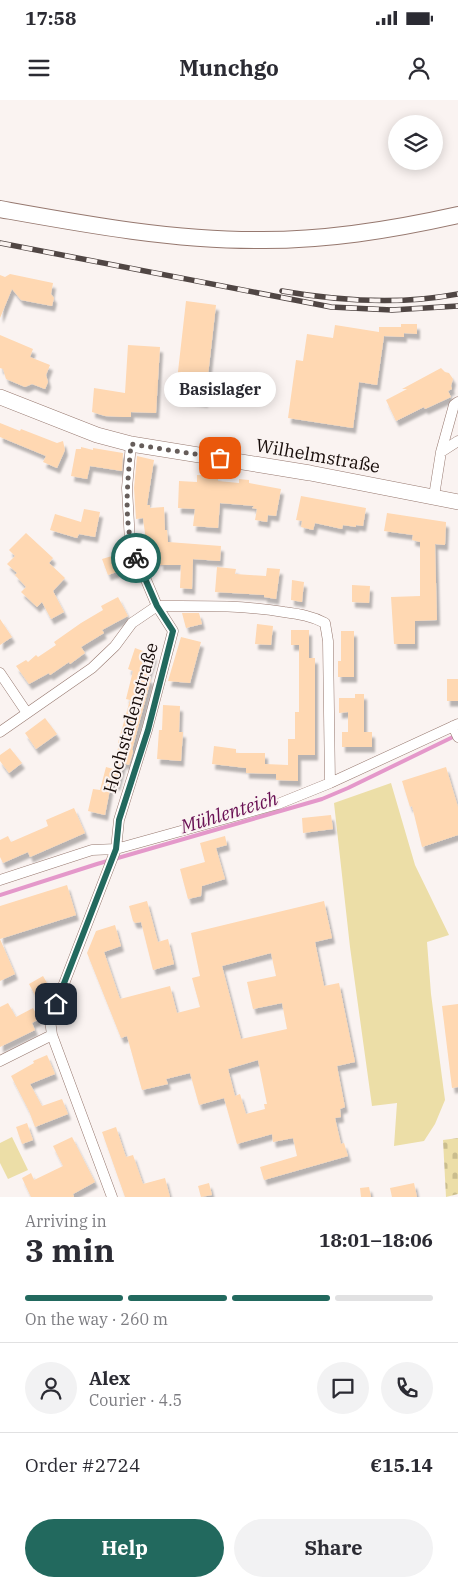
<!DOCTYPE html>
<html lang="en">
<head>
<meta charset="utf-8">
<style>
	:root { --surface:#fff; --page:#f2f2f3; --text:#2b2b33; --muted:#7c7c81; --line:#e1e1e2; --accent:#22695e }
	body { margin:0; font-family:"IBM Plex Serif",serif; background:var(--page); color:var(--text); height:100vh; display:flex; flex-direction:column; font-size:19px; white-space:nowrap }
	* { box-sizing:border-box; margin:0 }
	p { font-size:16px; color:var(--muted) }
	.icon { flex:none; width:28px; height:28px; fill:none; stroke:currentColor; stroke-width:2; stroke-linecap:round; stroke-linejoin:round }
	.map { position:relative; height:1097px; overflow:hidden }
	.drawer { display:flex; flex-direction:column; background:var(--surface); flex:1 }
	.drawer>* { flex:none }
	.tools { position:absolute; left:388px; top:15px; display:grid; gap:10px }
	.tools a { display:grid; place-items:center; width:55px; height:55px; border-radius:50%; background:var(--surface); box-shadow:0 2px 12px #0003; font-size:25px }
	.pin { position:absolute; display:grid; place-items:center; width:42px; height:42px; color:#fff; margin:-21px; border-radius:10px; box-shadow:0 2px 8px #0006 }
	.courier { position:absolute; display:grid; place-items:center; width:50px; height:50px; margin:-25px; border:4px solid #22695e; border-radius:50%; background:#fff; color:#222; box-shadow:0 1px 6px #0007 }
	.bubble { position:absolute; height:35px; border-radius:18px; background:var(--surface); box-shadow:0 2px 12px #0003; font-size:16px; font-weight:800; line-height:35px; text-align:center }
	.summary em { font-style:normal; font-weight:800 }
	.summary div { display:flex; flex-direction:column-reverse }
	.summary { display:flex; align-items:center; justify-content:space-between; height:85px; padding:0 25px }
	h1 { font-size:32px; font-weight:800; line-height:38px }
	.bar { display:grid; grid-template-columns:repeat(4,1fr); gap:8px 5px; align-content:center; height:60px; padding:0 25px }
	.bar i { height:6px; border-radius:4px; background:var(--line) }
	.bar .selected { background:var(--accent) }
	.bar p { grid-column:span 4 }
	.line { display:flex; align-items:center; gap:12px; padding:0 25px; border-top:1px solid var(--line) }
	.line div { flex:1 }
	.round { display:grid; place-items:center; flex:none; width:52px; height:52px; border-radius:26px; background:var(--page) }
	.action { display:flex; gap:10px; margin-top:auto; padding:10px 25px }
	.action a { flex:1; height:58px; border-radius:30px; background:var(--accent); color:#fff; font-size:20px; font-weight:800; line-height:58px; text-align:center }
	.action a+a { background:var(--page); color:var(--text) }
	.status { display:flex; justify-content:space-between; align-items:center; height:35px; padding:0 25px; background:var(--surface); direction:ltr }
	.status svg { height:14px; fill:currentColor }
	header { display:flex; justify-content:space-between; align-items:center; height:65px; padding:0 25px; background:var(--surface); font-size:22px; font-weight:800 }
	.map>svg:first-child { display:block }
	.grass { fill:#ecdea7 }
	.cemetery { fill:url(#cemetery-stones) }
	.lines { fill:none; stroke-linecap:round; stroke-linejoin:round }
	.stream { stroke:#e498ca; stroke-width:4 }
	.building { fill:#ffd8b2; fill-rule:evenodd; filter:url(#shadow) }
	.street-casing { stroke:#96786f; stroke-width:11 }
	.secondary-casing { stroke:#96786f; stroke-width:16 }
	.primary-casing { stroke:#96786f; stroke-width:18 }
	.street { stroke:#fff; stroke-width:10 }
	.secondary { stroke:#fff; stroke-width:15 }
	.primary { stroke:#fff; stroke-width:16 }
	.rail-casing { stroke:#504644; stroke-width:5.5 }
	.rail { stroke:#faf3f1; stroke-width:4; stroke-dasharray:11; stroke-linecap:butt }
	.done { stroke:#665d5a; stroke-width:5; stroke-dasharray:0 9 }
	.route { stroke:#22695e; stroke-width:6 }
	.labels { text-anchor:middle; stroke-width:4; stroke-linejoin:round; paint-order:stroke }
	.street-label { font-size:18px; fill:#170c09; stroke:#faf3f1 }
	.water-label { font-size:19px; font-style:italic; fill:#680f53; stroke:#faf3f1 }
</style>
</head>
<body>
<div class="status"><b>17:58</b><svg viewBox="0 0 49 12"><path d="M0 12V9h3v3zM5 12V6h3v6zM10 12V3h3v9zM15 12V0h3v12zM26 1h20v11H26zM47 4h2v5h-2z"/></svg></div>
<header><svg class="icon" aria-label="menu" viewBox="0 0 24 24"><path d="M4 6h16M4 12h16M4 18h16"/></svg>Munchgo<svg class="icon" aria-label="person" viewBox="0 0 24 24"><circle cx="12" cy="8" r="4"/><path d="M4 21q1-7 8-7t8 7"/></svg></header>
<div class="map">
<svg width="458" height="1097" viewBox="0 0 458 1097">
	<defs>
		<pattern id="cemetery-stones" width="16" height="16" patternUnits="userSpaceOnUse" patternTransform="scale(1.25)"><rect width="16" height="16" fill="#ecdea7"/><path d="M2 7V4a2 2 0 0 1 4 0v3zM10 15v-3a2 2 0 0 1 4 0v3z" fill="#cabd8e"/></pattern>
		<filter id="shadow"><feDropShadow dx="3" dy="5.5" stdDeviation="1" flood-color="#0004"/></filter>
	</defs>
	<rect width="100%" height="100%" fill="#faf3f1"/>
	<path class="grass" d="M391,683L415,765L449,835L427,842L431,894L445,1000L435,1024L424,1041L394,1046L397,1003L372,1006L350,847L334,703Z
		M12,1037L28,1070L8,1079L0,1063V1043Z"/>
	<path class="cemetery" d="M458,1038V1094L446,1097L443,1040Z"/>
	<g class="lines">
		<path class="stream" d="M0,795L97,764L322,699L348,688L457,635"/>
	</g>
	<path class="building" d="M10,174L53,183L51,194L54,198L52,206L21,200L12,189L0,218V175L5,177Z
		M186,201L216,205L205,302L175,298Z
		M401,224H417V234L404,233V237L384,236L377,285L359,282L353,328L288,318L296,260L303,261L307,234L333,238L335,225L379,232V227H401Z
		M0,235L33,249L30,257L50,265L46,275L48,282L45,289L32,284L25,287L6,279L3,269L0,268Z
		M128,245L160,247L156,313L131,312V317H123L105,316L92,312L94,288L125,293Z
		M441,268L445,272L449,273L453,279L451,286L452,289L448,291L451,297L425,309L424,307L396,321L386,300L407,289H402Z
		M0,323L20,331L21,329L57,343L63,341L65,350L57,368L43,362L46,356L0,337Z
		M81,347L93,350V348L123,353L122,371L90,366L87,379L71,376L76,349H81Z
		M137,356L154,360L147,405H150V408L164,407L165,430H167L168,442L221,446L220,461L193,459L192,489L180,488L181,465H160V460H153L151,441H146L143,418L136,419L134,388Z
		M197,375L218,376V381L239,383V379L249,380V383L281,389L276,416L268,415L267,422L255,420L257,409L252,408L254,406L220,403L218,428L193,426L195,409L178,408L179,381L197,382Z
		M301,396L366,408L363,426L356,425V427L343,425L342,429L315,423L313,430L301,427L302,421L296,420Z
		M84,409L100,412L95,437L79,434L77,438L50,430L55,414L81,422Z
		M387,413L446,422L445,445L435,444L437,520L415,521V544H394L391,497L420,496V442L412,440L413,435L384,431Z
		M26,433L53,458L49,463L65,478L53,491L64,512L51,519L42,502L37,507L21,492L26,487L15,475L17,473L7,464L15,456L9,450Z
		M122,453L128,468L108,475L102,459Z
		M217,467L236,469L235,474L266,476L267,468L280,469L276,499L264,497V495L215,492Z
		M292,480L304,482L302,502L291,500Z
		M352,485L370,486L369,503L352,502Z
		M118,497L128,516L102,530L104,533L81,547L85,553L70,564L69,562L50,575L49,573L29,584L16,566L26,560L28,562L36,555L38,557L56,545L54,542L81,523L103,510L101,506Z
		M182,513H199L202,524L186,528Z
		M0,519L12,537L0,545Z
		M257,524L273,526L271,545L255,544Z
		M291,530H309V558H315V655H298V681L276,680V674L246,673V668L212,664L214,646L236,649V653H265V664L288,665V639H295V612H299V545H291Z
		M341,531H354V577H338V561H341Z
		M181,537L201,542L190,583L168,581Z
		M135,548L154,555L147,577L151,579L132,650H133V652L129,665L123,663L117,685L111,684L105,715L88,711L93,689L100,690L106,667L113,669L119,644L118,643L130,600L126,599L133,571L128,569Z
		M447,579H458V601H447Z
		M355,594H364V632H372V647H342V632H348V612L339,613V598H355Z
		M163,605L180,606L179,632H183L181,661L157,659L159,630H162Z
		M45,618L57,634L36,649L25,633Z
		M10,648L22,663L9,673L0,661V655Z
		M446,667L458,707V735L422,747L412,706L410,707L402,681Z
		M74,708L85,733L30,757L28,752L3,763L0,757V740L8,736L11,742L48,726L46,720Z
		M331,715L333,729L303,733L302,718Z
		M225,736L227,745L216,748L225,779L202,786L201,796L188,799L180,769L205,762L200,743Z
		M67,785L76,815L0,839L15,874L0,881V806Z
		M147,801L158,842L168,839L174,864L153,870L141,822L135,823L133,821L129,806Z
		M324,801L332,838L315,842L324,886L339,883L355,962L337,966L345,1007L340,1009L341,1017L335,1018L341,1044L344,1043L348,1056L264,1080L260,1067L297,1056L293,1038L273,1042L272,1034L237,1044L224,998L199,1005L190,973L166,979L168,984L142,990L127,936L121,938L87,853L96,831L115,825L121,846L104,852L120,899L170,886L177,913L200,907L192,878L200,876L191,833ZM271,853L276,876L247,882L253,909L282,903L287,929L241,939L222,866ZM258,960L267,1004H264L265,1009L246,1014L240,994L235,996L228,969Z
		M43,876L53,893L38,901L29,884Z
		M8,903L16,917L33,908L39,919L32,923L35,930L0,947V907Z
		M458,904V987L452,988L442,906Z
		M47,955L55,974L30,984L42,1006L62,999L68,1014L35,1027L29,1011L11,976L34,963L33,961Z
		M27,1023L33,1040L22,1044L16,1027Z
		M116,1027L126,1057L133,1055L143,1084L165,1078L170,1097H125L102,1032Z
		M72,1037L95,1082L73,1094L74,1097H31L22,1078L31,1073L34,1080L63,1066L53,1046Z
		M209,1083L212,1095L201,1097L198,1086Z
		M414,1083L417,1097H392L390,1088Z
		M369,1087L371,1097H361L360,1088Z"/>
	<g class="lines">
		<defs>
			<path id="street" d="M441,352L458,341
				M434,396L441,352L454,305L458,302
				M157,506C200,506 242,505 284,512C299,514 312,516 325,523L328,541L330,683
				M0,573L27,613
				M453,626L458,637
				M0,632L92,568L115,546L132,523L157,506
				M0,780L92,750L116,749L278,704L330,683L458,624
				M0,961L52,935
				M112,1097L52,935L50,920L116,749L119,720L147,630L173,531L157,506L130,442L127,388L131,344"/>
			<path id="secondary" d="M0,297L97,335L131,344L310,373L458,402"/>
			<path id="primary" d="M0,109C84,124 170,140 255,140C324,141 391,130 458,115"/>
		</defs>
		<use href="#street" class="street-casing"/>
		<use href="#secondary" class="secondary-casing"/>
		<use href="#primary" class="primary-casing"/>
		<use href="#street" class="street"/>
		<use href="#secondary" class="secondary"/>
		<use href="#primary" class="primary"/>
		<defs>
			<path id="rail" d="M0,143L331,207L392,210L458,206
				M282,191C339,201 401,205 458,194"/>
		</defs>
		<use href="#rail" class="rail-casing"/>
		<use href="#rail" class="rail"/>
	</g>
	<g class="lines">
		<path class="done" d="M136,458C122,422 128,381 131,344L220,358"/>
		<path class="route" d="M56,904L116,749L119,720L148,630L173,531L157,506L136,458"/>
	</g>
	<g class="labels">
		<g class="street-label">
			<text transform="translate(318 356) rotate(10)" y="6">Wilhelmstraße</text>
			<text transform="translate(131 618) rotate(-74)" y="6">Hochstadenstraße</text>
		</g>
		<g class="water-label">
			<text transform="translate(229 712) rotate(-17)" y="7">Mühlenteich</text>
		</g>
	</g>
</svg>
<div class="tools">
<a><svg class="icon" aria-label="layers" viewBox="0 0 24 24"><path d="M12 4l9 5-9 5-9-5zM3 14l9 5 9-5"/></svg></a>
</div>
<div class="pin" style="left:220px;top:358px;background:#ea580c"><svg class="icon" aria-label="bag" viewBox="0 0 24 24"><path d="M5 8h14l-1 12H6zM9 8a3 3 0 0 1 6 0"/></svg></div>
<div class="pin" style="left:56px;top:904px;background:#1f2937"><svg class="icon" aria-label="home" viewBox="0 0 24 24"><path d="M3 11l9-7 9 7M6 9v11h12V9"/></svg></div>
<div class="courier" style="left:136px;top:458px"><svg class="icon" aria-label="bike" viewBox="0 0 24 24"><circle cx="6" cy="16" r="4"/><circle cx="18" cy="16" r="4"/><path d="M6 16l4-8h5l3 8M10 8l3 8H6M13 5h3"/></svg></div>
<div class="bubble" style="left:164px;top:272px;width:112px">Basislager</div>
</div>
<section class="drawer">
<div class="summary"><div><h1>3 min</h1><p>Arriving in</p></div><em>18:01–18:06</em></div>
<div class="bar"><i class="selected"></i><i class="selected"></i><i class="selected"></i><i></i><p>On the way · 260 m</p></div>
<div class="line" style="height:90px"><a class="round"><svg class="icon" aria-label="person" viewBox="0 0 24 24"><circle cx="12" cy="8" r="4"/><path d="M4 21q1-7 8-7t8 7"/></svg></a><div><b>Alex</b><p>Courier · 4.5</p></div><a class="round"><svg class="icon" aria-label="chat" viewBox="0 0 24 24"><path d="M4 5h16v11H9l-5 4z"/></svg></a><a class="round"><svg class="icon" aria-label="phone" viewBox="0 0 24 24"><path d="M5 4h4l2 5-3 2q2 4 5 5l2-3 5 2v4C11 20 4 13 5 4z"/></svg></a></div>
<div class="line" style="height:65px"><div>Order #2724</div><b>€15.14</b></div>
<div class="action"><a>Help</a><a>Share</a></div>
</section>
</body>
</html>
